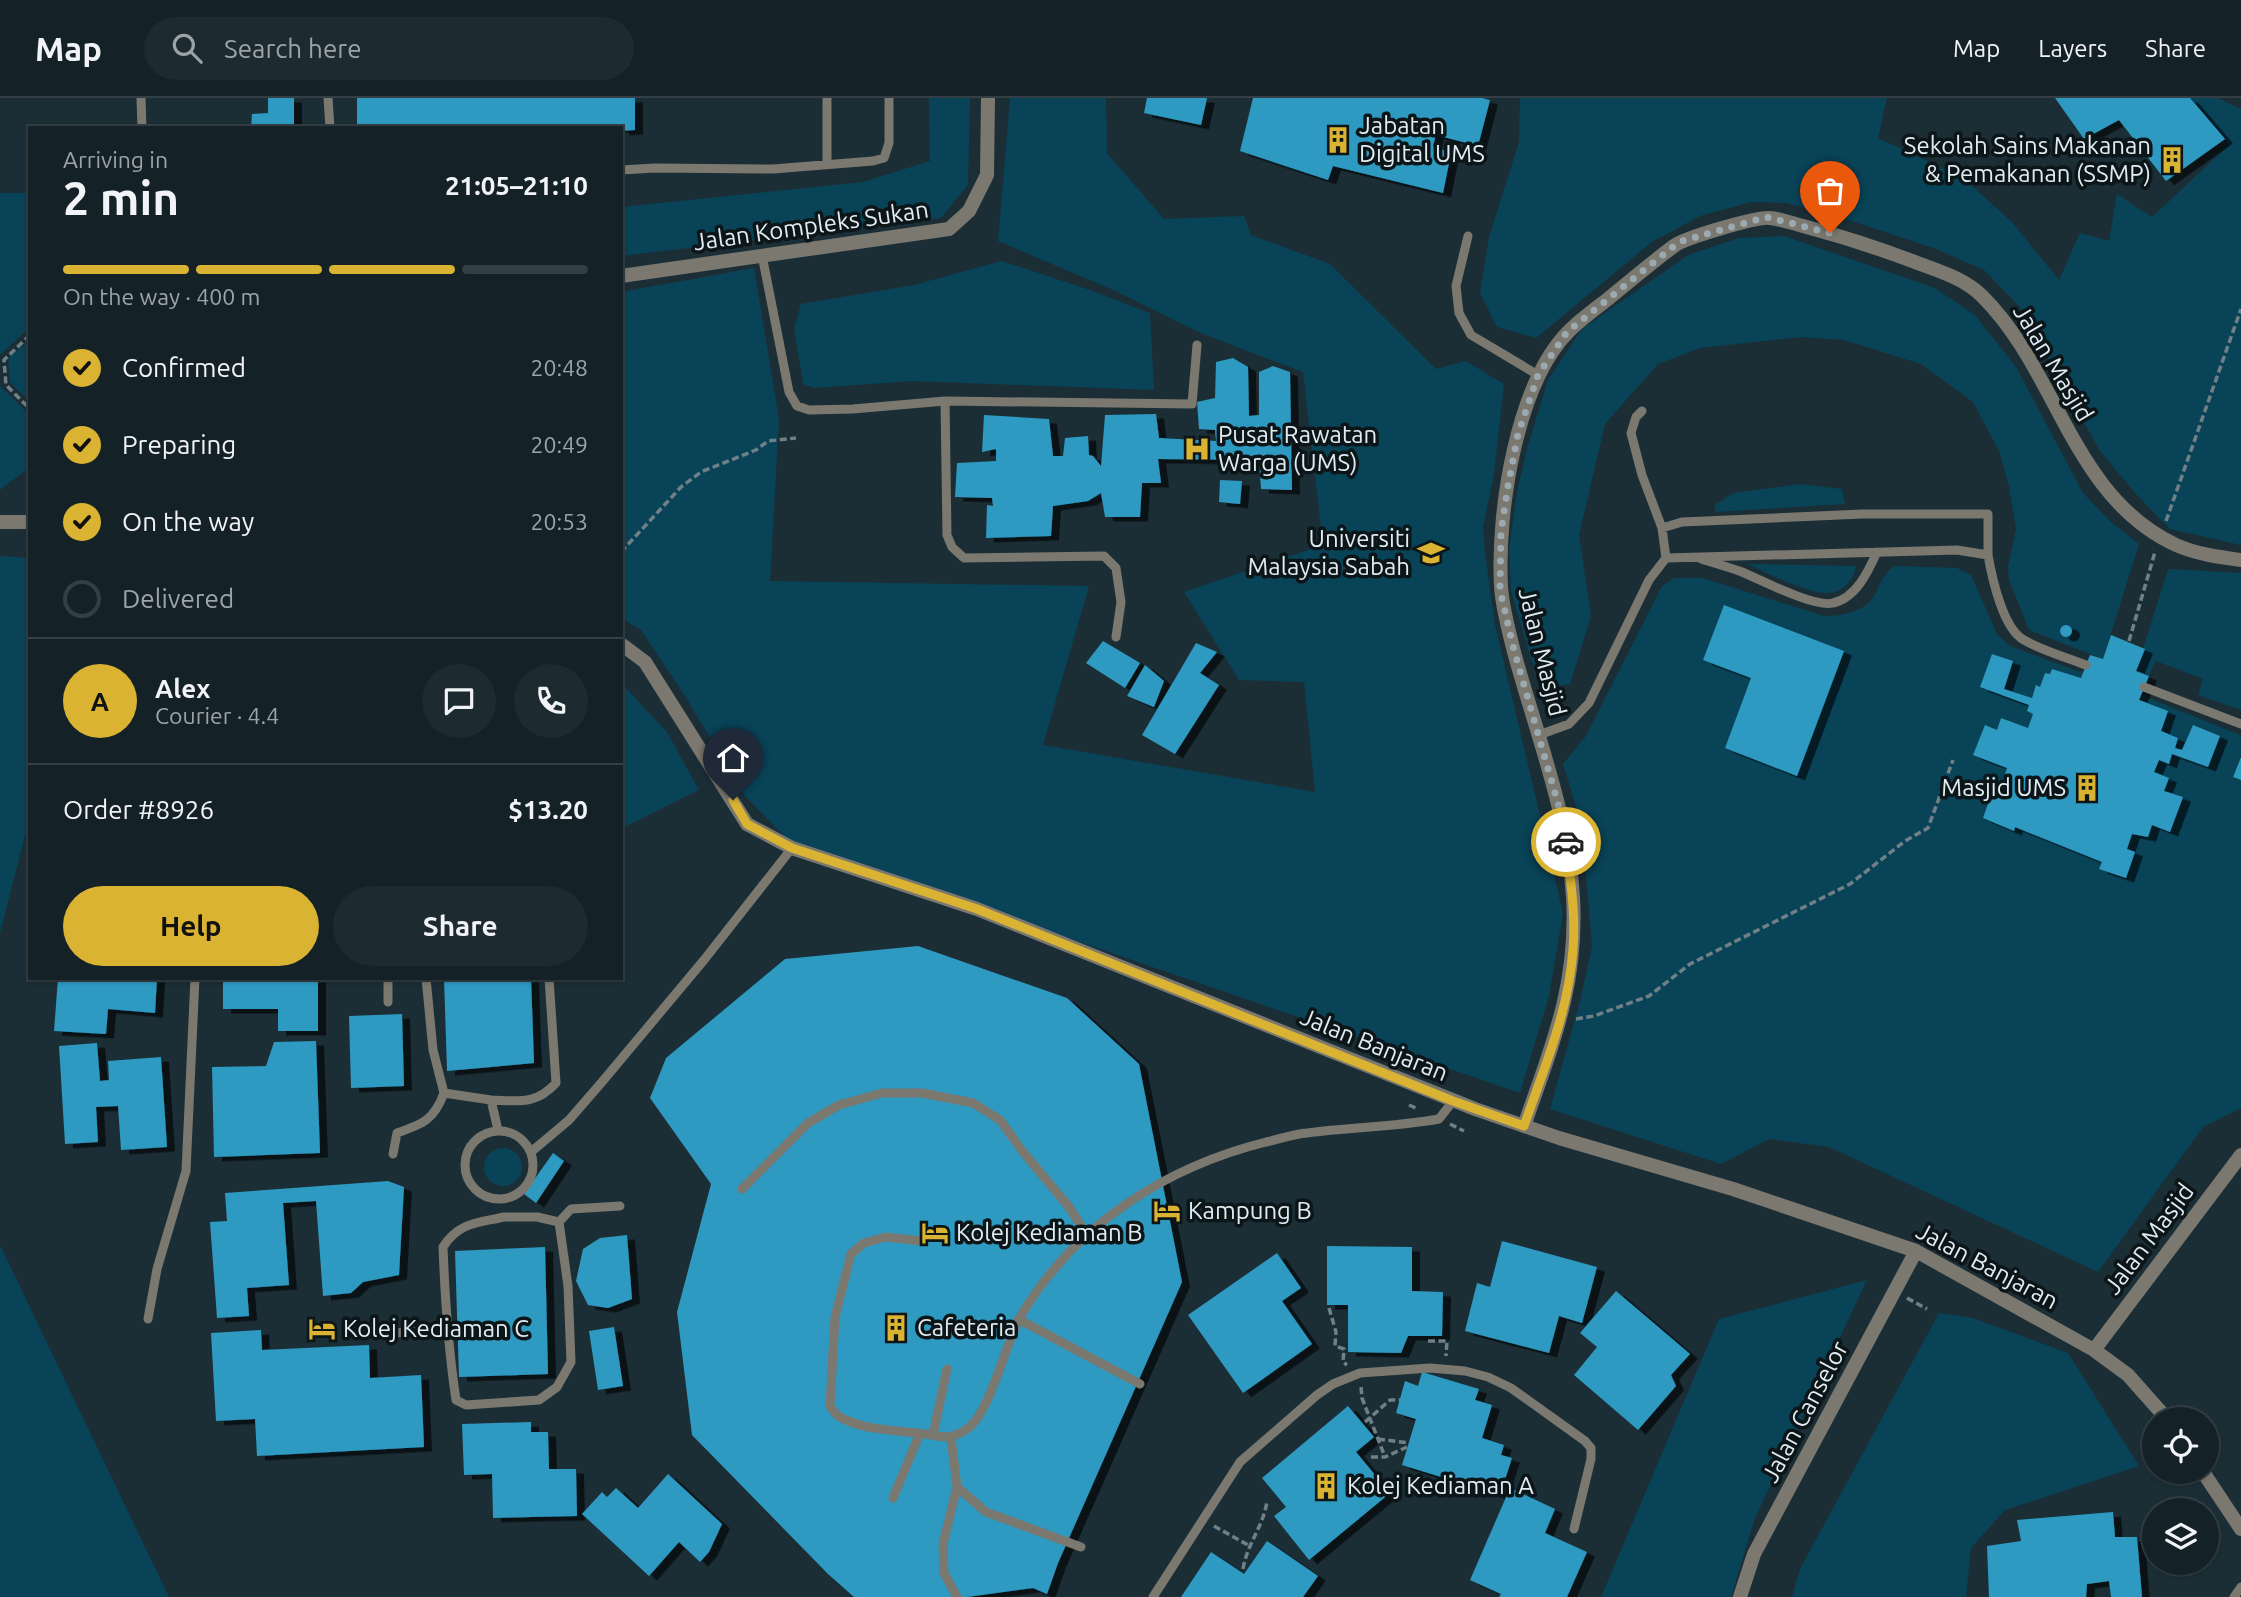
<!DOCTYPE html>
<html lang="en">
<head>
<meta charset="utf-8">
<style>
	:root { --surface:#142228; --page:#1d2a30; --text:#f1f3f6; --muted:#9da4a8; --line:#333f45; --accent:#dab333 }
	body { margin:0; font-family:Ubuntu,sans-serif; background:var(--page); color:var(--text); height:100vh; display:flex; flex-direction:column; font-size:26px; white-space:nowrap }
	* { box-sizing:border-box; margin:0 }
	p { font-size:23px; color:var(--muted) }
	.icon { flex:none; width:38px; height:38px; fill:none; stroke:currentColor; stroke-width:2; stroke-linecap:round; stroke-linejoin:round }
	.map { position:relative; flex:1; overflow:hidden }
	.side { position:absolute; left:28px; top:28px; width:595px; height:854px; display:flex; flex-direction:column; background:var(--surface); border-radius:0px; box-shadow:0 2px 5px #0004,0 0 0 2px var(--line) }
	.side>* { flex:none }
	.buttons { position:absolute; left:2142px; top:1309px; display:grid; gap:14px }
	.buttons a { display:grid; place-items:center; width:77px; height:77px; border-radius:50%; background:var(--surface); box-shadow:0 2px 5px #0004,0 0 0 2px var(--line); font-size:35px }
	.pin { position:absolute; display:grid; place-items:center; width:60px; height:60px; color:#fff; margin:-72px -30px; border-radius:50% 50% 50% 0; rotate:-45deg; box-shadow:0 0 7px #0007 }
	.pin .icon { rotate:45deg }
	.courier { position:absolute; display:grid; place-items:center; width:70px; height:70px; margin:-35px; border:5px solid #dab333; border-radius:50%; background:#fff; color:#222; box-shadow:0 2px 9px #0007 }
	.headline em { font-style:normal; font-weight:600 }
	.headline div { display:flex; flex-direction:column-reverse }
	.headline { display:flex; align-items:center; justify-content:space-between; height:119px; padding:0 35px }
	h1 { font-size:46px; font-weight:600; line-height:52px }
	.bar { display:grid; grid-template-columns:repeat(4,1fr); gap:10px 7px; align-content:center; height:84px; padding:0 35px }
	.bar i { height:9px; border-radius:5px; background:var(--line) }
	.bar .active { background:var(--accent) }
	.bar p { grid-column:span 4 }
	.line { display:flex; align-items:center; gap:18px; padding:0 35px; border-top:2px solid var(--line) }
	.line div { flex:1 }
	.round { display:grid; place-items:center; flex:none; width:74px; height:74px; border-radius:37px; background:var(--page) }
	ol { padding:0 35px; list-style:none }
	li { display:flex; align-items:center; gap:21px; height:77px }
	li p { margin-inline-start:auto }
	li .icon { padding:7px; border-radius:50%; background:var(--accent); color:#111; stroke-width:4 }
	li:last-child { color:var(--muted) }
	li i { width:38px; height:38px; border:4px solid var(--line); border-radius:50% }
	.primary-button { display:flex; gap:14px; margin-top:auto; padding:14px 35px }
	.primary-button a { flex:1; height:80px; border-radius:42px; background:var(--accent); color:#111; font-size:28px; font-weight:600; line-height:80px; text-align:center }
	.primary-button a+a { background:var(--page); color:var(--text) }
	header { display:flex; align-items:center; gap:42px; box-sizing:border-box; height:98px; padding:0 35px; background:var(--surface); border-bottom:2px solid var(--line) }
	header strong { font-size:33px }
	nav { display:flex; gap:38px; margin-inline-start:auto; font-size:24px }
	.search { width:490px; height:63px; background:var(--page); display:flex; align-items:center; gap:18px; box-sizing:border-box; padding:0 24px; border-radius:38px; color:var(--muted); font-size:26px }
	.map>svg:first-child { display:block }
	.green { fill:#094357 }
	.building { fill:#2d99c1; filter:url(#shadow) }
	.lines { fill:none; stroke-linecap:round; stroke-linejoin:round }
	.path { stroke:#708087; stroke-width:3.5; stroke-dasharray:7 3.5; stroke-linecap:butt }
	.lane { stroke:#7b7870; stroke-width:9 }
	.street { stroke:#7b7870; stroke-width:14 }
	.done { stroke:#9baab0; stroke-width:7; stroke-dasharray:0 12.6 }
	.route { stroke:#dab333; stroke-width:9 }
	.labels { text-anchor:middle; stroke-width:7; stroke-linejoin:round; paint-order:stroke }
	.poi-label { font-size:24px; fill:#e0ecf2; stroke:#0c1518; text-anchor:start }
	.street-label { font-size:24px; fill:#e0ecf2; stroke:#0c1518 }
</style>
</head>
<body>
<header>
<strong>Map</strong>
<div class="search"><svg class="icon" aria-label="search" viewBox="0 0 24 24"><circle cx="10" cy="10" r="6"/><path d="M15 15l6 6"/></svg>Search here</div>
<nav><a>Map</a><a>Layers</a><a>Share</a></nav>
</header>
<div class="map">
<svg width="2241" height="1499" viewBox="0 0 2241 1499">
	<defs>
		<filter id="shadow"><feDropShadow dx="8" dy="4.5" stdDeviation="0" flood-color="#0009"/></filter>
	</defs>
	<rect width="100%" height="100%" fill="#1b2e36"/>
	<path class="green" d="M929,0H970L968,87L941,120L621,158V109L863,84L930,63Z
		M1010,0H1106L1107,55L1164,121L1244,118L1251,137L1330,166L1436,271L1466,263L1504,286L1494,376L1483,429L1485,455L1495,527L1563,815L1549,898L1520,995L791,745L745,698L685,598L641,532L621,520V194L754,170L779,321L770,483L1089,488L1043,647L1315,694L1304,584L1239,582L1184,494L1323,447L1303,274L1203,236L1113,192L998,143Z
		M1520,0H1887L1878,40L1962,79L2012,124L2059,182L2080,135L2109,143L2117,96L2152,119L2229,47L2190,0H2218L2241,11V447L2170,431L2136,396L2100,353L2019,208L1984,172L1936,151L1834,117L1786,105L1751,104L1700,118L1652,144L1536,240L1497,229L1480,195L1489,139L1519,44Z
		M0,95H30V229L0,257Z
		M1784,138L1935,190L1975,217L2016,269L2083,395L2110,423L2139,446L2103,561L2029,532L2009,482L2008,469L2016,431L2009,388L2000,355L1973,304L1921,266L1844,242L1800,239L1700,250L1658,266L1605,326L1579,437L1591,518L1570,586L1540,591L1511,493L1509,451L1517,394L1527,351L1548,282L1582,231L1688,157L1739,140Z
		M1002,163L1087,191L1150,215L1154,292L913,283L814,290L803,286L794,230L801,206L914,187Z
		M30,242V304L10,284L8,260Z
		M0,288L30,317V369L0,392Z
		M1801,386L1842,391L1845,406L1715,414V407L1733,395Z
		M0,458L30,460V718L0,835Z
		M1747,466L1856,468C1854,482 1841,496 1826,495C1803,494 1768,475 1747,466Z
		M1894,468L1957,470L1971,477L1997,536L2010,548L2083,575L2081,580L2052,571L2050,576L2045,575L2040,589L2036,588L2032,600L2004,591L2013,563L1992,556L1981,589L2029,607L2033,616L2028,630L2001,620L1997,632L1985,627L1974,657L2007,670L2002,684L2006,687L2002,701L1991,697L1983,720L2013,733L2015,729L2102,764L2100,771L2125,780L2135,754L2127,751L2132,736L2138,738L2152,727L2170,734L2182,700L2164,693L2169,680L2154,674L2159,662L2169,665L2172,656L2208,669L2220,638L2193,627L2182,652L2175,650L2178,640L2161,633L2139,602L2141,597L2238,636L2241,639V656L2233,679L2241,682V1010L2203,1029L2098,1174L1829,1049L1769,1041L1721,1066L1550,1011L1581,899L1592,848L1582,728L1563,666L1586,638L1662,488L1674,480H1703L1824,518C1840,518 1862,514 1872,501C1881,488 1880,479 1894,468Z
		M2168,471L2241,475V612L2198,597L2203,581L2156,563L2149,578L2136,573Z
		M621,585L667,634L699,692L621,731Z
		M484 1069a19 19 0 1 1 38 0a19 19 0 1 1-38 0Z
		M0,1147L169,1499H0Z
		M1867,1182L1755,1420L1731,1499H1601L1719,1221Z
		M1939,1215L1973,1220L2068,1255L2139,1368L2005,1412L1971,1450L1966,1499H1792L1800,1471Z"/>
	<path class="building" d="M268,0H294V30H251L252,16L268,15Z
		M357,0H635V32L621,33V30H357Z
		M1147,0H1207L1201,27L1144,15Z
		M1253,0H1482L1490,2L1478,48L1436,37L1433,48L1451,55L1443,95L1333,68L1328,82L1240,53Z
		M2055,0H2190L2225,41L2166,83L2119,22L2084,41Z
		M1233,260L1248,269L1249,318L1259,317V274L1273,268L1290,274L1292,392L1261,391L1259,362L1158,361L1161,385H1142L1140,419H1105L1101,395L1088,403L1053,408L1051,438L986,440L987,407L993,408L992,400L955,399L957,365L996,363V351L982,354L984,317L1049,321L1053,358H1063L1065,340L1088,338L1089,357L1093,358L1101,368L1105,317L1156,316L1159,340L1216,343L1215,332L1199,331L1197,304L1215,300L1216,264Z
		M1220,382L1242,383L1240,406L1219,404Z
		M1724,507L1844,553L1797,678L1725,650L1751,580L1703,562Z
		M2060 533a6 6 0 1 1 12 0a6 6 0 1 1-12 0Z
		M2111,537L2145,551L2136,573L2149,578L2139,602L2168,613L2161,633L2178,640L2175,650L2182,652L2193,627L2220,638L2208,669L2172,656L2169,666L2159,662L2154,674L2169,680L2164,693L2183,699L2170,734L2152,727L2148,739L2132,736L2127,751L2135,754L2126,780L2099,771L2102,764L2015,729L2014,733L1983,720L1991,697L2002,701L2006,687L2002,685L2007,670L1973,657L1985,627L1997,632L2001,620L2028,630L2033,616L2027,613L2029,607L1980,589L1992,556L2013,563L2004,591L2032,600L2036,587L2040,589L2045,575L2050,576L2052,571L2081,580L2090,557L2103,561Z
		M1103,543L1140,565L1125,590L1086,565Z
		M1196,545L1217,554L1200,575L1219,587L1175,656L1142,637Z
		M1145,567L1164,583L1154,609L1127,598Z
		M2241,659V682L2233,679Z
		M918,848L1067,900L1139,966L1182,1184L1058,1465L1047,1496L1033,1490L967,1499H854L828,1476L692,1337L677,1214L711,1086L650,1000L666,960L785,861Z
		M58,880H157L155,915L108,911L106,936L54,933Z
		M223,880H318V933H278V911H223Z
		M444,880H531L534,965L447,973Z
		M402,916L404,988L351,990L349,918Z
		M316,943L320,1055L214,1059L212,969L266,968L274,944Z
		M97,945L100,983L109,982L108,963L161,959L167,1049L121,1052L118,1008L96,1009L98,1044L65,1046L59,948Z
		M553,1055L564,1063L536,1105L524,1096Z
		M388,1083L404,1089L399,1177L363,1184L351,1195L323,1198L316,1103L283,1105L289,1187L247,1190L249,1218L217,1220L210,1124L227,1123L225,1095Z
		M627,1137L632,1201L608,1210L588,1207L576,1183L583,1151L600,1140Z
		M1502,1143L1597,1169L1582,1225L1559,1218L1549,1255L1465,1233L1477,1185L1490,1189Z
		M1327,1148L1412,1149V1193L1443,1194L1442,1238H1408L1401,1255L1348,1254V1207H1327Z
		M545,1149L548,1276L459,1279L455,1153Z
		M1277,1155L1301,1190L1282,1203L1312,1246L1243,1295L1188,1217Z
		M1616,1193L1690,1256L1671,1277L1676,1288L1638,1332L1574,1277L1597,1249L1580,1235Z
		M614,1229L623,1288L598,1292L589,1233Z
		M261,1232L262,1252L369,1247L370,1280L421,1277L424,1349L257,1358L255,1321L216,1323L211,1235Z
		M1422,1274L1479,1291L1475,1302L1492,1307L1482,1340L1504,1347L1501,1357L1512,1360L1500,1397L1402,1367L1416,1321L1396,1315L1405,1283L1418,1288Z
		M1348,1308L1374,1339L1356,1354L1390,1395L1309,1462L1274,1418L1286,1409L1262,1380Z
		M531,1324V1334H548L549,1371H576L577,1418L493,1420L492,1376L464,1377L462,1326Z
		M668,1376L722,1426L709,1454L700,1464L679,1444L649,1478L582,1416L602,1394L607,1399L616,1390L638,1410Z
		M1510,1390L1555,1411L1545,1435L1587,1454L1567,1499H1499L1501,1496L1470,1482Z
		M2113,1414L2115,1439H2137L2142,1499H2111L2109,1483L2087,1486L2086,1499H1989L1987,1448L2021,1443L2017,1422Z
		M1267,1443L1318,1478L1303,1499H1181L1211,1454L1244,1476Z"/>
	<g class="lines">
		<path class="path" d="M30,237L4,262L6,287L30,311
			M2166,423L2241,211
			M621,454L681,389L701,374L756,352L768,343L796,340
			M2129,543L2155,454
			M1576,921L1594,918L1649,898L1690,866L1850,786L1905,743L1928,730L1953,662
			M1409,1007L1418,1011
			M1450,1026L1464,1033
			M1907,1200L1927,1211
			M1329,1210L1336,1234L1335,1248L1344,1251L1343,1264L1347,1267
			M1428,1243H1447L1446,1258
			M1361,1289L1362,1300L1385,1359
			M1365,1324L1390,1302H1400
			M1378,1341L1409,1345
			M1371,1359H1385L1407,1349
			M1214,1428L1248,1447
			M1243,1471C1248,1443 1263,1430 1267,1403"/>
		<path class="lane" d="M141,0L142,30
			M328,0L330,30
			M827,66V0
			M621,72L655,70L773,71L873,63L884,60L889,45V0
			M1468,138L1456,188L1459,215L1471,237L1538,277
			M762,157L789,294L797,308L809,312L853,311L945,303L1192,306L1197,247
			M945,303L947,437L952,449L964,460L1104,458L1116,470L1121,504L1116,539
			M1642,313L1636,319L1631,335L1642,377L1662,430L1666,460
			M1662,430L1682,424L1862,416H1988V457
			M1701,461C1714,465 1728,469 1742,474C1761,482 1815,510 1833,505C1856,500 1868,474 1877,454
			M2144,589L2241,626
			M1539,637L1569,626L1589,605L1649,482L1666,460L1957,452L1988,457C1992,480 2003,531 2024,542C2043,553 2066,559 2086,567
			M388,880V904
			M426,880L433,952L444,995L491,1002L498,1032
			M491,1002C519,1003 536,1007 556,985L549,880
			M465 1067a34 34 0 1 1 68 0a34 34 0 1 1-68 0Z
			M531,1054L569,1022L602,984L704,862L792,750
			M393,1056L397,1035C423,1026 434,1022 444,995
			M742,1091L808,1025L839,1007L882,995H922L973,1005L1000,1022L1023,1054L1069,1109L1087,1137
			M504,1119H537L559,1124L568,1188L571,1264L557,1289L539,1302L466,1307L456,1302C448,1249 445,1202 443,1149C459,1124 478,1125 504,1119Z
			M559,1124L571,1111L620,1108
			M921,1143L886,1139L864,1145L851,1156L835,1219L830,1308C833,1312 836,1317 840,1319C863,1332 892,1332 917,1335C927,1336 939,1339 949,1339C954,1338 960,1335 964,1333C990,1320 1006,1241 1022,1216C1076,1126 1166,1069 1266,1044C1280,1041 1293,1036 1307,1035C1351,1029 1395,1029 1439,1021L1453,1003
			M148,1221L157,1171L186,1073L195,880
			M1018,1221L1140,1286
			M389,1236L446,1229
			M933,1337L947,1271
			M951,1339L957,1389L943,1446L944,1475L957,1499
			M957,1389L986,1414L1081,1449
			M893,1400L920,1335
			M1153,1499L1240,1364L1317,1297L1333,1286L1360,1275L1430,1270L1465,1273L1488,1279L1511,1290L1585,1343L1591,1350V1361L1574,1431
			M2234,1499L2241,1489"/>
		<path class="street" d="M621,178L949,131L969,113L987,77L988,0
			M0,424H30
			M621,546L645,564L747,726L792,750L977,811L1475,1011L1559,1040L1733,1091L1916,1153L2094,1252L2128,1277L2167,1321
			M1524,1028C1552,947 1578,888 1573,799C1568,715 1536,635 1514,554C1509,533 1502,509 1501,488C1497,415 1516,286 1569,233C1581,221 1595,211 1608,201C1630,183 1651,165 1674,148C1684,140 1758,118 1770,120C1781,121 1792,125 1803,128C1841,138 1878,150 1915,164C1938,173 1964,180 1982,198C2058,273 2072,399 2176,447C2196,456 2219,459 2241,462
			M2094,1252L2241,1057
			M2203,1374L2241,1431
			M1740,1499L1754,1456L1916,1153"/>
	</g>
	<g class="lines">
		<path class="done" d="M1566,744L1563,723L1514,552L1500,492L1501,434L1508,388L1518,336L1538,277L1567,234L1679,144L1766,119L1830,135"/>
		<path class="route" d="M733,702L747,726L792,750L977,811L1453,1003L1524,1028C1544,970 1569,913 1573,851C1576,815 1570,779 1566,744"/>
	</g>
	<defs>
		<symbol id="building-bare" viewBox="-9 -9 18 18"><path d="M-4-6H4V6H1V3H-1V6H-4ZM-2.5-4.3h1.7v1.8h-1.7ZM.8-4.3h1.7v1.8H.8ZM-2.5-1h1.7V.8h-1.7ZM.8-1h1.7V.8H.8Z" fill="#dab333" stroke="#0c1518" stroke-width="2.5" paint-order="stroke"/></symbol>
		<symbol id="hospital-bare" viewBox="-9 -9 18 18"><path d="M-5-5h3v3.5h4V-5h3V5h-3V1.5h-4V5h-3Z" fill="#dab333" stroke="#0c1518" stroke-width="2.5" paint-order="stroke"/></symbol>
		<symbol id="university-bare" viewBox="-9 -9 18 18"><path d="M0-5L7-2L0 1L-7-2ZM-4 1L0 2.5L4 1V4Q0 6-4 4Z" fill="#dab333" stroke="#0c1518" stroke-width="2.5" paint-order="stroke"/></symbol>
		<symbol id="hotel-bare" viewBox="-9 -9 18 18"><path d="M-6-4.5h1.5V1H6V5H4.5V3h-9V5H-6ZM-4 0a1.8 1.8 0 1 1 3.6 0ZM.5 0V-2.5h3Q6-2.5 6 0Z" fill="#dab333" stroke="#0c1518" stroke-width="2.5" paint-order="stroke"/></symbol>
	</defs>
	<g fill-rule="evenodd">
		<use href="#building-bare" x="1319" y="23" width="38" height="38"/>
		<use href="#building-bare" x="2153" y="43" width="38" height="38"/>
		<use href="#hospital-bare" x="1178" y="332" width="38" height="38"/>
		<use href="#university-bare" x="1412" y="436" width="38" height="38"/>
		<use href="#building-bare" x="2068" y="671" width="38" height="38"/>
		<use href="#hotel-bare" x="1148" y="1094" width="38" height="38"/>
		<use href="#hotel-bare" x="916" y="1116" width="38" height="38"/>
		<use href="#building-bare" x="877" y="1211" width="38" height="38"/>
		<use href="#hotel-bare" x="303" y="1212" width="38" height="38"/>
		<use href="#building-bare" x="1307" y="1369" width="38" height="38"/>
	</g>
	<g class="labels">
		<g class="poi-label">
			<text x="1359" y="36">Jabatan<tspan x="1359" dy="28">Digital UMS</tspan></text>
			<text x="2151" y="56" text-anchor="end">Sekolah Sains Makanan<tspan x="2151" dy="28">&amp; Pemakanan (SSMP)</tspan></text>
			<text x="1218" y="345">Pusat Rawatan<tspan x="1218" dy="28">Warga (UMS)</tspan></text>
			<text x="1410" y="449" text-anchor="end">Universiti<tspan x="1410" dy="28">Malaysia Sabah</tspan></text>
			<text x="2066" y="698" text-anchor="end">Masjid UMS</text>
			<text x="1188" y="1121">Kampung B</text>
			<text x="956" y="1143">Kolej Kediaman B</text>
			<text x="917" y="1238">Cafeteria</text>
			<text x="343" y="1239">Kolej Kediaman C</text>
			<text x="1347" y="1396">Kolej Kediaman A</text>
		</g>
		<g class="street-label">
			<text transform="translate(811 128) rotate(-8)" y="8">Jalan Kompleks Sukan</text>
			<text transform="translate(2053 265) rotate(59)" y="8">Jalan Masjid</text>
			<text transform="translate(1542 554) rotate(76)" y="8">Jalan Masjid</text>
			<text transform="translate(1374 947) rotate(22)" y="8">Jalan Banjaran</text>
			<text transform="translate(2149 1141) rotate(-53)" y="8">Jalan Masjid</text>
			<text transform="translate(1987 1168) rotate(28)" y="8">Jalan Banjaran</text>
			<text transform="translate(1805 1314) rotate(-62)" y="8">Jalan Canselor</text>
		</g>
	</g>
</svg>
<div class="buttons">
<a><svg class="icon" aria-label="locate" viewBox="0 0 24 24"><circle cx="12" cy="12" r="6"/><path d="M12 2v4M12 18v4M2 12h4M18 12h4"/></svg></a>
<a><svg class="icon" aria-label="layers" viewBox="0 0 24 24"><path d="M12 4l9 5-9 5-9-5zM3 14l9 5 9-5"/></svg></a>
</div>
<div class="pin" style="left:1830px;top:135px;background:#ea580c"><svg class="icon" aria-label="bag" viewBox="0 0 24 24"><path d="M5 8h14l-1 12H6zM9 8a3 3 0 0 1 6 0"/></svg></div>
<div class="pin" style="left:733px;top:702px;background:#1f2937"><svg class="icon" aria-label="home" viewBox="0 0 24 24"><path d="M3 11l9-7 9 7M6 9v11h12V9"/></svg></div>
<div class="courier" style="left:1566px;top:744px"><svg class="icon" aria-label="car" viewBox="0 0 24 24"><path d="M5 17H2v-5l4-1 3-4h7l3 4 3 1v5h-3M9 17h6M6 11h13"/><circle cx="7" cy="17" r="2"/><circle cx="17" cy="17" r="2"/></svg></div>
<section class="side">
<div class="headline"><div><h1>2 min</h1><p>Arriving in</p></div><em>21:05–21:10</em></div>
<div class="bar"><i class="active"></i><i class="active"></i><i class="active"></i><i></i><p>On the way · 400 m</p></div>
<ol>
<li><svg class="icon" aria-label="check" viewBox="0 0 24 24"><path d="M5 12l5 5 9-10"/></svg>Confirmed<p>20:48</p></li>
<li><svg class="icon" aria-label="check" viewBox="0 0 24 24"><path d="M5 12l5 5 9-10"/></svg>Preparing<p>20:49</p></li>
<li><svg class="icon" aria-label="check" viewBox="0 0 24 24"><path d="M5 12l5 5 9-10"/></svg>On the way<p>20:53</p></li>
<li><i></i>Delivered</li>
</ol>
<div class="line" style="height:126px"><b class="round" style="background:var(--accent);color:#111">A</b><div><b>Alex</b><p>Courier · 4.4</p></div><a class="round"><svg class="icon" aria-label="chat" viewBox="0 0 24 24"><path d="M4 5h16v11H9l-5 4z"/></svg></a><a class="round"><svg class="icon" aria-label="phone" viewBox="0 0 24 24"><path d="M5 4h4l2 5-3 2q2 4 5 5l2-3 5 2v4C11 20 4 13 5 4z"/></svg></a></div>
<div class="line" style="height:91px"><div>Order #8926</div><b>$13.20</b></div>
<div class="primary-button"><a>Help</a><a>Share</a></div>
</section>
</div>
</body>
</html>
